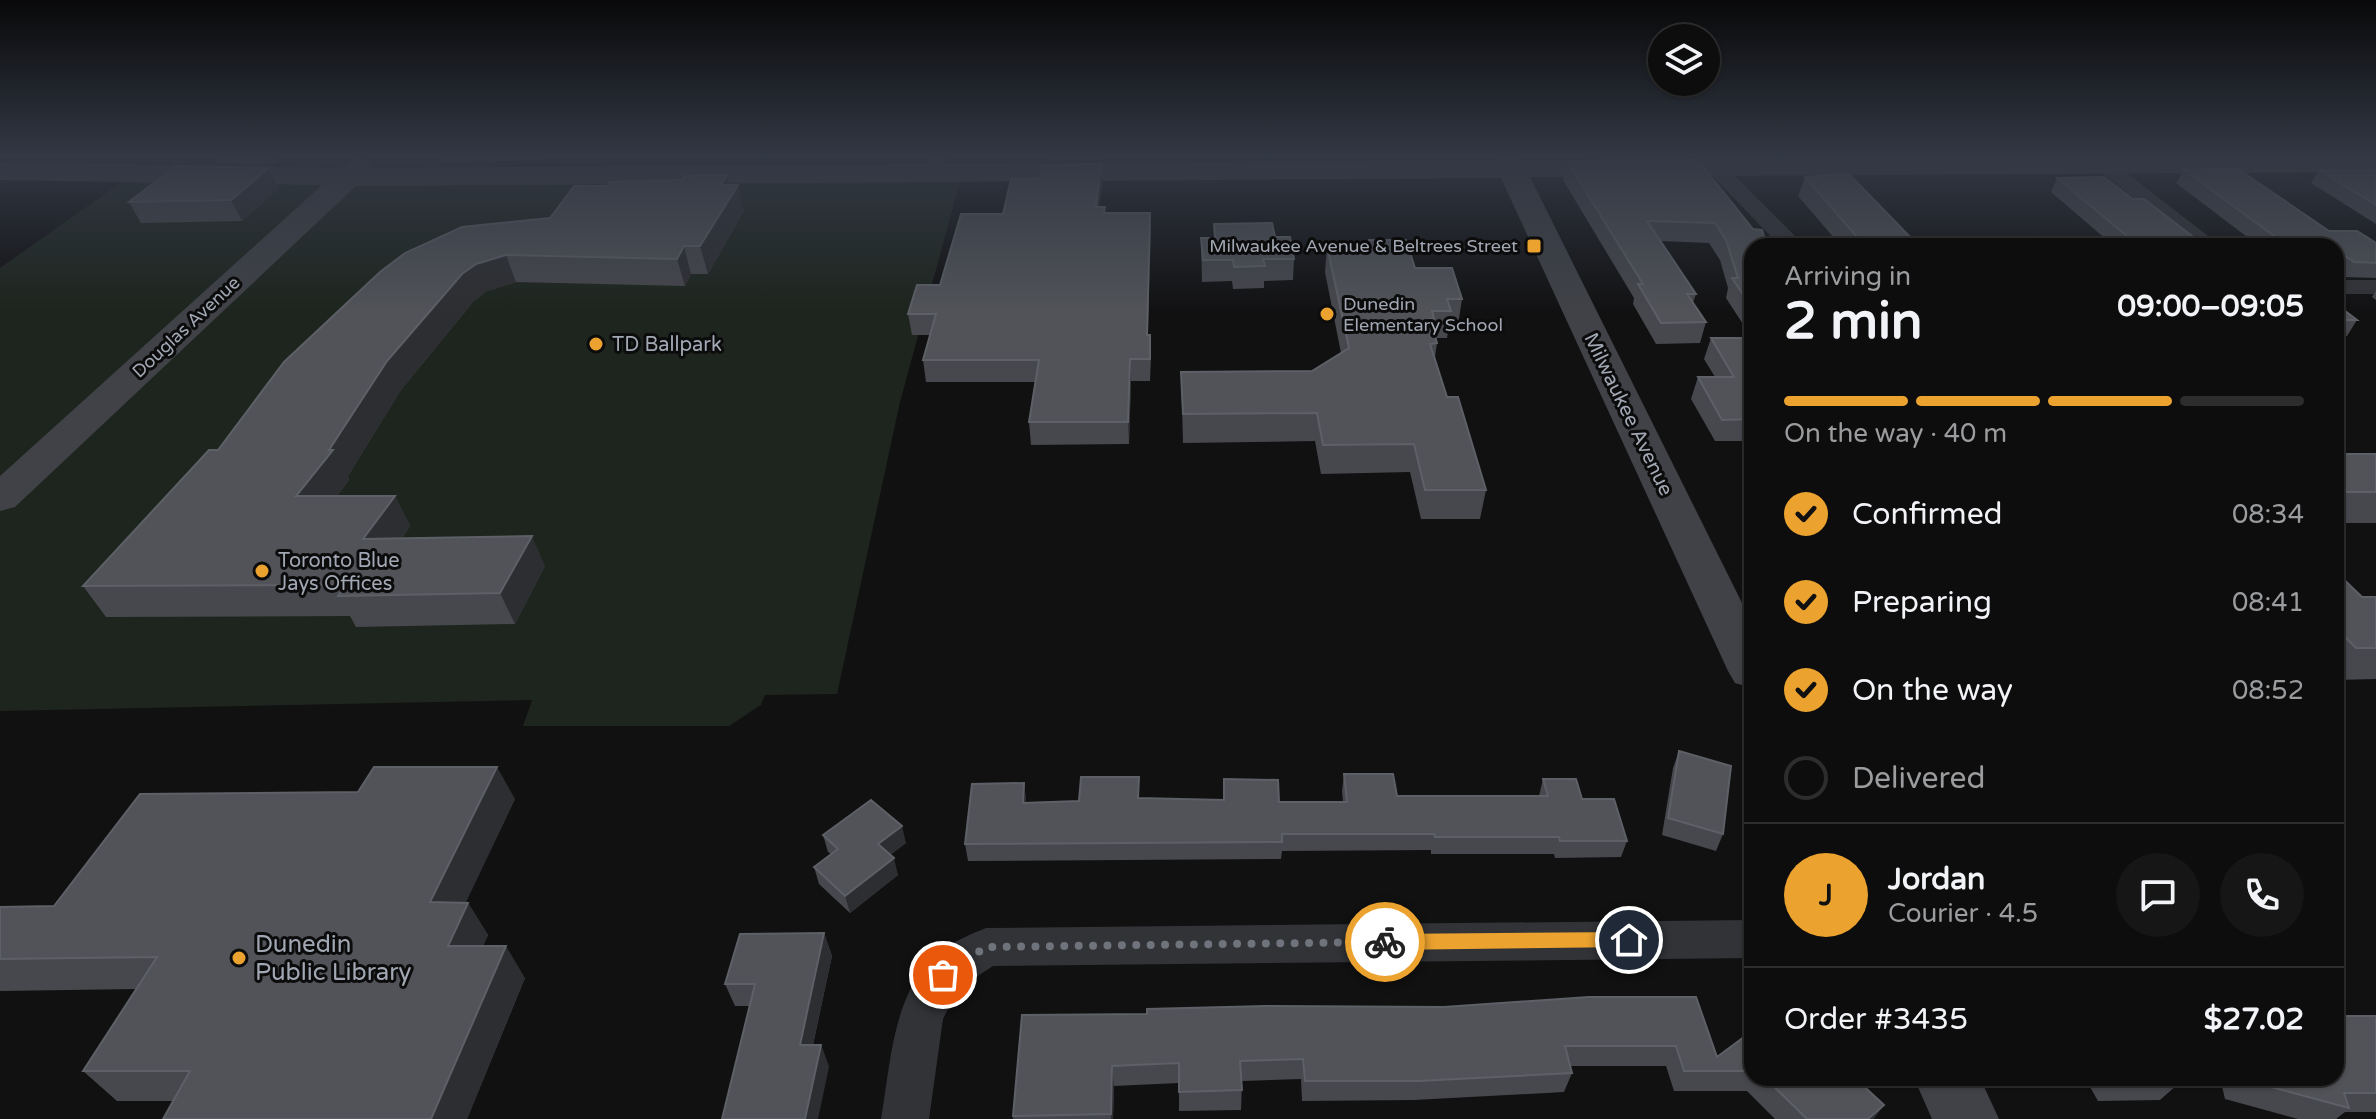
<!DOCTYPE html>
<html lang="en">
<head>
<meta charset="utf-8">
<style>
	:root { --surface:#0d0d0e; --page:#161617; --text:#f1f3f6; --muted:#9a9c9e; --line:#2d2d2e; --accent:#eba22f }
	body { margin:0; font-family:"Varela Round",sans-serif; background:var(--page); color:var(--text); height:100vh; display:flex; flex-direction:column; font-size:30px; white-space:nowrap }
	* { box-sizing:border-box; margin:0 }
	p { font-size:26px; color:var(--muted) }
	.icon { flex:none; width:44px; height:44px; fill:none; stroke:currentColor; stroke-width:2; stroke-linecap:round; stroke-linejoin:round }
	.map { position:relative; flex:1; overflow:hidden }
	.panel { position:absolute; left:1744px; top:238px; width:600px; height:848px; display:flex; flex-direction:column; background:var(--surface); border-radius:24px; box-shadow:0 2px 6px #0004,0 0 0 2px var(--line) }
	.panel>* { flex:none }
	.controls { position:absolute; left:1648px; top:24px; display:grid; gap:16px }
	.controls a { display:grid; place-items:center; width:72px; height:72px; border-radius:50%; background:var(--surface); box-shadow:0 2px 6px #0004,0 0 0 2px var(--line); font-size:40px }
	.pin { position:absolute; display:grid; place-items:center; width:68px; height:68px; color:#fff; margin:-34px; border:4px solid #fff; border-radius:50%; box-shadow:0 2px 8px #0007 }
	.courier { position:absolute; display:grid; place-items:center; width:80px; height:80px; margin:-40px; border:6px solid #eba22f; border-radius:50%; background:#fff; color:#222; box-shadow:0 2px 10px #0007 }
	.overview em { font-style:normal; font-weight:800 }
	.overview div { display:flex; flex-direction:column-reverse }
	.overview { display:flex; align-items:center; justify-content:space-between; height:136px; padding:0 40px }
	h1 { font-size:52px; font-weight:800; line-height:60px }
	.bar { display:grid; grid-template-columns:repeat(4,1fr); gap:12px 8px; align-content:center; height:96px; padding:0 40px }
	.bar i { height:10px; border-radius:6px; background:var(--line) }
	.bar .current { background:var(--accent) }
	.bar p { grid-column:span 4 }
	.line { display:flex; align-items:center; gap:20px; padding:0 40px; border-top:2px solid var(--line) }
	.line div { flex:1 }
	.round { display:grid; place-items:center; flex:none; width:84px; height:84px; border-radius:42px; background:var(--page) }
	ol { padding:0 40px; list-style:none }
	li { display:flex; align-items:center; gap:24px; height:88px }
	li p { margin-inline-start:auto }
	li .icon { padding:8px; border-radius:50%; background:var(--accent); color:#111; stroke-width:4 }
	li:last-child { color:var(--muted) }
	li i { width:44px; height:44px; border:4px solid var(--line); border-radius:50% }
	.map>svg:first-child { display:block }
	.built { fill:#1d1d1f }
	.green { fill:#1d251e }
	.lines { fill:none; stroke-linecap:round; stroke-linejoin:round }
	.street { fill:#323337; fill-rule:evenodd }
	.secondary { fill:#404247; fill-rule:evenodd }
	.wall { fill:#47484d }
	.shaded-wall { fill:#2d2e31 }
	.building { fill:#515358; stroke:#5d6066; stroke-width:2 }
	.route { fill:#eba22f }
	.done { stroke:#6f737b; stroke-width:8; stroke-dasharray:0 14.4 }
	.poi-dot { fill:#eba22f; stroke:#0c0c0d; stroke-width:3 }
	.labels { text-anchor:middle; stroke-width:6; stroke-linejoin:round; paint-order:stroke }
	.far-poi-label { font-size:18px; fill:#a2a8b3; stroke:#0c0c0d; text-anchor:end }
	.far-street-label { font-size:18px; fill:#a2a8b3; stroke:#0c0c0d }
	.poi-label { font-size:20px; fill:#a2a8b3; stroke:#0c0c0d; text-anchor:start }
	.street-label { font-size:20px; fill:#a2a8b3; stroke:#0c0c0d }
	.near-poi-label { font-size:24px; fill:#a2a8b3; stroke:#0c0c0d; text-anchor:start }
</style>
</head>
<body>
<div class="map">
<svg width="2376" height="1119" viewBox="0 0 2376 1119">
	<rect width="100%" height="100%" fill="#111112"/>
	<path class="built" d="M162,156H362L346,171L146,167Z
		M381,156H500L485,171H366Z"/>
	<path class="green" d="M129,177L334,181L0,485V268Z
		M961,178L900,402L837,694L765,695L761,705L729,726H523L532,700L0,711V511L354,181Z"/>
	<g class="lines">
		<path class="street" d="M929,156H949L941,176H927L923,172Z
			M2103,158L2110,160L2221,246H2195L2096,168L2093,164Z
			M1714,160L1721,162L1805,246H1780L1707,170L1704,166Z
			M2336,280H2376V294H2336Z
			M1752,920V958L993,966L958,989L943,1019L929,1119H881C890,1067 892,1006 927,963C939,948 968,935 986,928Z"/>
		<path class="secondary" d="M1491,156H1519L1521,160L2376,156V172L1530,177L1752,623V688L1735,683L1728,671L1501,178L356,186L15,507L0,511V476L322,185L0,180V162L341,168C351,159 357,157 370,160L373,168L1493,160Z
			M1914,1078H1980L1999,1119H1932Z"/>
	</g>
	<path class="wall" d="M213,156H286L275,164L216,163Z
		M440,156H546L542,160L442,161Z
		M1049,156H1104V160H1049Z
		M1551,156H1678L1551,157Z
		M1698,160L1752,246V441H1715L1691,399L1698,377H1715L1704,359L1711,338H1752L1726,298L1728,288L1720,260L1709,243L1661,241L1696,294L1693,303L1706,322L1700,343L1656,344L1633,304L1634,298L1563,180L1567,161Z
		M2184,170L2329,231L2376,243V278L2344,277L2336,271V246H2259L2176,183Z
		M2319,170H2376V224L2311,183Z
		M1805,177L1917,244V246H1841L1798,196Z
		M2057,178L2133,199L2205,246H2114L2051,192Z
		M1040,179L1102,184L1099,207L1105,213H1150L1148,335L1151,357L1150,381H1131L1129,444L1031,445L1029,422L1035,382H926L923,360L930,335H912L908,314L940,285L1003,214Z
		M730,185L744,211L708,274H691L685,286L516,282L487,291L473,302L401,390L348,476L349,480L337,496H395L410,526L402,538L545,566L515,624L356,627L350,616L106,617L83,586L218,450L550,218L607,186Z
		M279,188L242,221L141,223L129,202Z
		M1214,224L1275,237L1294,259L1293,280L1264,281V288L1233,289L1232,281L1202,282L1201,238H1214Z
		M1369,240L1462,299L1458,325L1449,326L1447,338H1435L1437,343L1435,357L1447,397L1486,490L1480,519H1421L1410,472L1321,474L1315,441L1183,443L1181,372L1312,371L1341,353L1325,272L1327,246H1368Z
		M2376,290V300L2372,297Z
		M2336,304L2357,320L2347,336H2336Z
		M2336,454H2376V523H2336Z
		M2336,572L2362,597H2376V679L2336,680Z
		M1679,751L1723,834L1716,851L1662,835L1673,768Z
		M1344,774L1397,796H1539L1543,779L1582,799L1627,841L1621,857L1555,858L1554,854H1431V850L1282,851L1281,859L968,861L965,844L1024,783L1026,802L1224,800V779L1279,802H1343L1342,791Z
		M515,799L465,903H468L488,935L483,946L525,978L467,1119H163L173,1101H117L83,1071L136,989L0,991V907L54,906Z
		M823,835L906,843L890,855L898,875L850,913L819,884L814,867L831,854L828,852Z
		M824,933L832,956L813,1045H821L829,1067L750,1006H735L725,984Z
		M1589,997L1717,1057L1752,1031V1078H1855L1874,1119H1775L1747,1091H1674L1666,1066H1570L1572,1073L1564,1092L1414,1100L1302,1101L1301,1079L1242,1081L1241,1110L1179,1111V1083L1114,1086L1113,1119H1013V1116L1147,1014L1444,1007Z
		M2336,1016H2376V1112H2345L2336,1119H2298L2225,1099L2220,1078H2336Z
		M2085,1078H2173L2177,1085L2160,1100L2098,1101Z"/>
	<path class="shaded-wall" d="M271,156H286L275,164Z
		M1101,164L1102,184L1097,227L1096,207Z
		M269,168L279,188L242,221L231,200Z
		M727,175L732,194L738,185L744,211L708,274L700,246L721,185Z
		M1150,213L1151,234L1147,357V335Z
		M684,246L691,274L685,286L677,259Z
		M506,255L516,282L487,291L473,302L401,390L348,476L349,480L314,527L296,496L329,450L387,361L462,274L476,264Z
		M1130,359L1131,381L1129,444L1128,422Z
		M395,496L410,526L380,569L363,539Z
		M532,536L545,566L515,624L500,593Z
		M497,767L515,799L451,934L430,902Z
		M1024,783L1026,800L1025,819L1023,803Z
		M902,826L906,843L882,861L878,844Z
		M894,858L898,875L850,913L845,896Z
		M468,903L488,935L469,977L448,946Z
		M824,933L832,956L808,1067L800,1045Z
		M506,946L525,978L467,1119H431Z
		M821,1045L829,1067L818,1119H805Z
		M1112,1066L1114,1086L1113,1119H1111Z
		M1884,1105L1874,1119H1868Z"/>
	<path class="building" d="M1698,160L1753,229L1762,230L1767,246H1752V308L1732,278H1738L1726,240L1715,223L1647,221L1696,294H1687L1706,322L1661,323L1638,284H1643L1567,161Z
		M1101,164L1096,207H1105L1104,213H1150L1147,335H1150V359H1130L1128,422H1029L1039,360H923L936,314H908L917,285H940L961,214H1003L1011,179H1040L1043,165Z
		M176,166L269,168L231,200L129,202Z
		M2238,169L2329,231H2357L2376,243V263L2354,262L2336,250V246H2305L2298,241H2281L2184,170Z
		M2319,170H2376V205Z
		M1849,174L1917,244L1899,245L1900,246L1864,245L1805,177Z
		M727,175L721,185H738L700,246H684L677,259L506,255L476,264L462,274L387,361L329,450H333L296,496H395L363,539L532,536L500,593L338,596L346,585L83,586L209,450H218L284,362L380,272L405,253L462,227L550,218L574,186H607L610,182L682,180L685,176Z
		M2104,177L2133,199H2144L2205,246H2139L2057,178Z
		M1272,223L1275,237H1290L1294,259H1263L1265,266L1234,267L1233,260H1203L1201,238H1215L1214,224Z
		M1369,240H1406L1415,268H1452L1462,299H1447L1451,311H1432L1434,319H1430L1437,343L1430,344L1447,397H1458L1486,490H1425L1414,444L1323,445L1317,413L1183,414L1181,372L1312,371L1349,348L1327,246H1370Z
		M2336,304L2357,320H2336Z
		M1711,338H1752V419L1722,420L1698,377H1734Z
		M2336,454H2376V492H2336Z
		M2336,572L2362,597H2376V648H2356L2336,628Z
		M1679,751L1731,766L1723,834L1668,818Z
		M374,767H497L430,902L468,903L448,946H506L431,1119H163L190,1071H83L157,957L0,959V907L54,906L140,794L358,792Z
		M1344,774H1393L1397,796H1548L1543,779H1576L1582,799H1614L1627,841H1560L1559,837H1435L1434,834H1282V842L965,844L972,784L1024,783L1023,803L1079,801L1081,777H1139L1138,798L1224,800V779L1278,780L1279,802H1347Z
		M871,800L902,826L878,844L894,858L845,896L814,867L838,849L823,835Z
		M824,933L800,1045H821L805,1119H722L755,984H725L740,934Z
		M1589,997H1696L1717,1057L1752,1031V1071H1684L1676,1046H1565L1572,1073L1418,1081H1305L1303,1059L1240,1061L1242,1090L1179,1092V1063L1112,1066L1111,1114L1013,1116L1022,1015L1147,1014V1009L1266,1006L1444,1007Z
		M2336,1016H2376V1093H2344L2349,1108L2245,1080V1078H2336V1039L2339,1040L2336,1036Z
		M1765,1078H1855L1884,1105L1868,1119H1807Z
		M2108,1078H2173L2177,1085L2113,1086Z"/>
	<linearGradient id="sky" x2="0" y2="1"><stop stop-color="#09090a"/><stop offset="0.5" stop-color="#323844"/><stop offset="1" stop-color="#323844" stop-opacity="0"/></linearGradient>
	<rect width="2376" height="312" fill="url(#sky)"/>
	<path class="route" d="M1629,932L1637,940L1629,947L1385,950L1376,942L1385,934Z"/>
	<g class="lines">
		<path class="done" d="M943,975L986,947L1385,942"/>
	</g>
	<g class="poi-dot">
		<rect x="1526" y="238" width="16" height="16" rx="4"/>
		<circle cx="1327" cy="314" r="8"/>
		<circle cx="596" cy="344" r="8"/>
		<circle cx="262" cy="571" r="8"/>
		<circle cx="239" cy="958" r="8"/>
	</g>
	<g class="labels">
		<g class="far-poi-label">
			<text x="1518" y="252">Milwaukee Avenue &amp; Beltrees Street</text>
			<text x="1343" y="310" text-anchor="start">Dunedin<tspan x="1343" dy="21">Elementary School</tspan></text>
		</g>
		<g class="far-street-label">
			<text transform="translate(186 327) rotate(-43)" y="6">Douglas Avenue</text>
		</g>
		<g class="poi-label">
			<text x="612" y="351">TD Ballpark</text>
			<text x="278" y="567">Toronto Blue<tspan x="278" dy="23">Jays Offices</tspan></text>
		</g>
		<g class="street-label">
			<text transform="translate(1629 414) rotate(64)" y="7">Milwaukee Avenue</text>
		</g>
		<g class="near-poi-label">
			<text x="255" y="952">Dunedin<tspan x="255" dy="28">Public Library</tspan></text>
		</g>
	</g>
</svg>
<div class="controls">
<a><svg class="icon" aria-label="layers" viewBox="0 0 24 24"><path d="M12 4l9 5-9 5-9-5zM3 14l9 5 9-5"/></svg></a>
</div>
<div class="pin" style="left:943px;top:975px;background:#ea580c"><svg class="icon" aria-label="bag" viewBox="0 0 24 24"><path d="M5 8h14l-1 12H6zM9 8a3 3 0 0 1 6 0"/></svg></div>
<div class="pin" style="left:1629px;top:940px;background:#1f2937"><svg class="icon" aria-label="home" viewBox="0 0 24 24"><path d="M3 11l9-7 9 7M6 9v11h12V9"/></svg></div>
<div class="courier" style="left:1385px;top:942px"><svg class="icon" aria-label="bike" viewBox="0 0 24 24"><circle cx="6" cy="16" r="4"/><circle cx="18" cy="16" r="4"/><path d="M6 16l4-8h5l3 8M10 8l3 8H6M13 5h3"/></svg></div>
<section class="panel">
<div class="overview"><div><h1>2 min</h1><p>Arriving in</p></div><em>09:00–09:05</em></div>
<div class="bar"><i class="current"></i><i class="current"></i><i class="current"></i><i></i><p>On the way · 40 m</p></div>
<ol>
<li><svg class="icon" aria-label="check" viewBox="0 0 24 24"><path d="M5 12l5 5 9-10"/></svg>Confirmed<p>08:34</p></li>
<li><svg class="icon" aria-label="check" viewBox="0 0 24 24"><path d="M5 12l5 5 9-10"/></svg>Preparing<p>08:41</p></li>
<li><svg class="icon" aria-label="check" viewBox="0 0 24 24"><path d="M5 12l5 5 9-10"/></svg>On the way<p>08:52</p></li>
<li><i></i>Delivered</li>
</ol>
<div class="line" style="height:144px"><b class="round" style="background:var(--accent);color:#111">J</b><div><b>Jordan</b><p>Courier · 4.5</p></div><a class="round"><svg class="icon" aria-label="chat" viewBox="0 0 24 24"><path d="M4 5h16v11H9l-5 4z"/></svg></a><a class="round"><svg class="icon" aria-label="phone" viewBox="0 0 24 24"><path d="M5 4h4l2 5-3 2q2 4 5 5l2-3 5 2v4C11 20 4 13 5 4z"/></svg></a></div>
<div class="line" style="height:104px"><div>Order #3435</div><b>$27.02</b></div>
</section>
</div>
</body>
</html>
